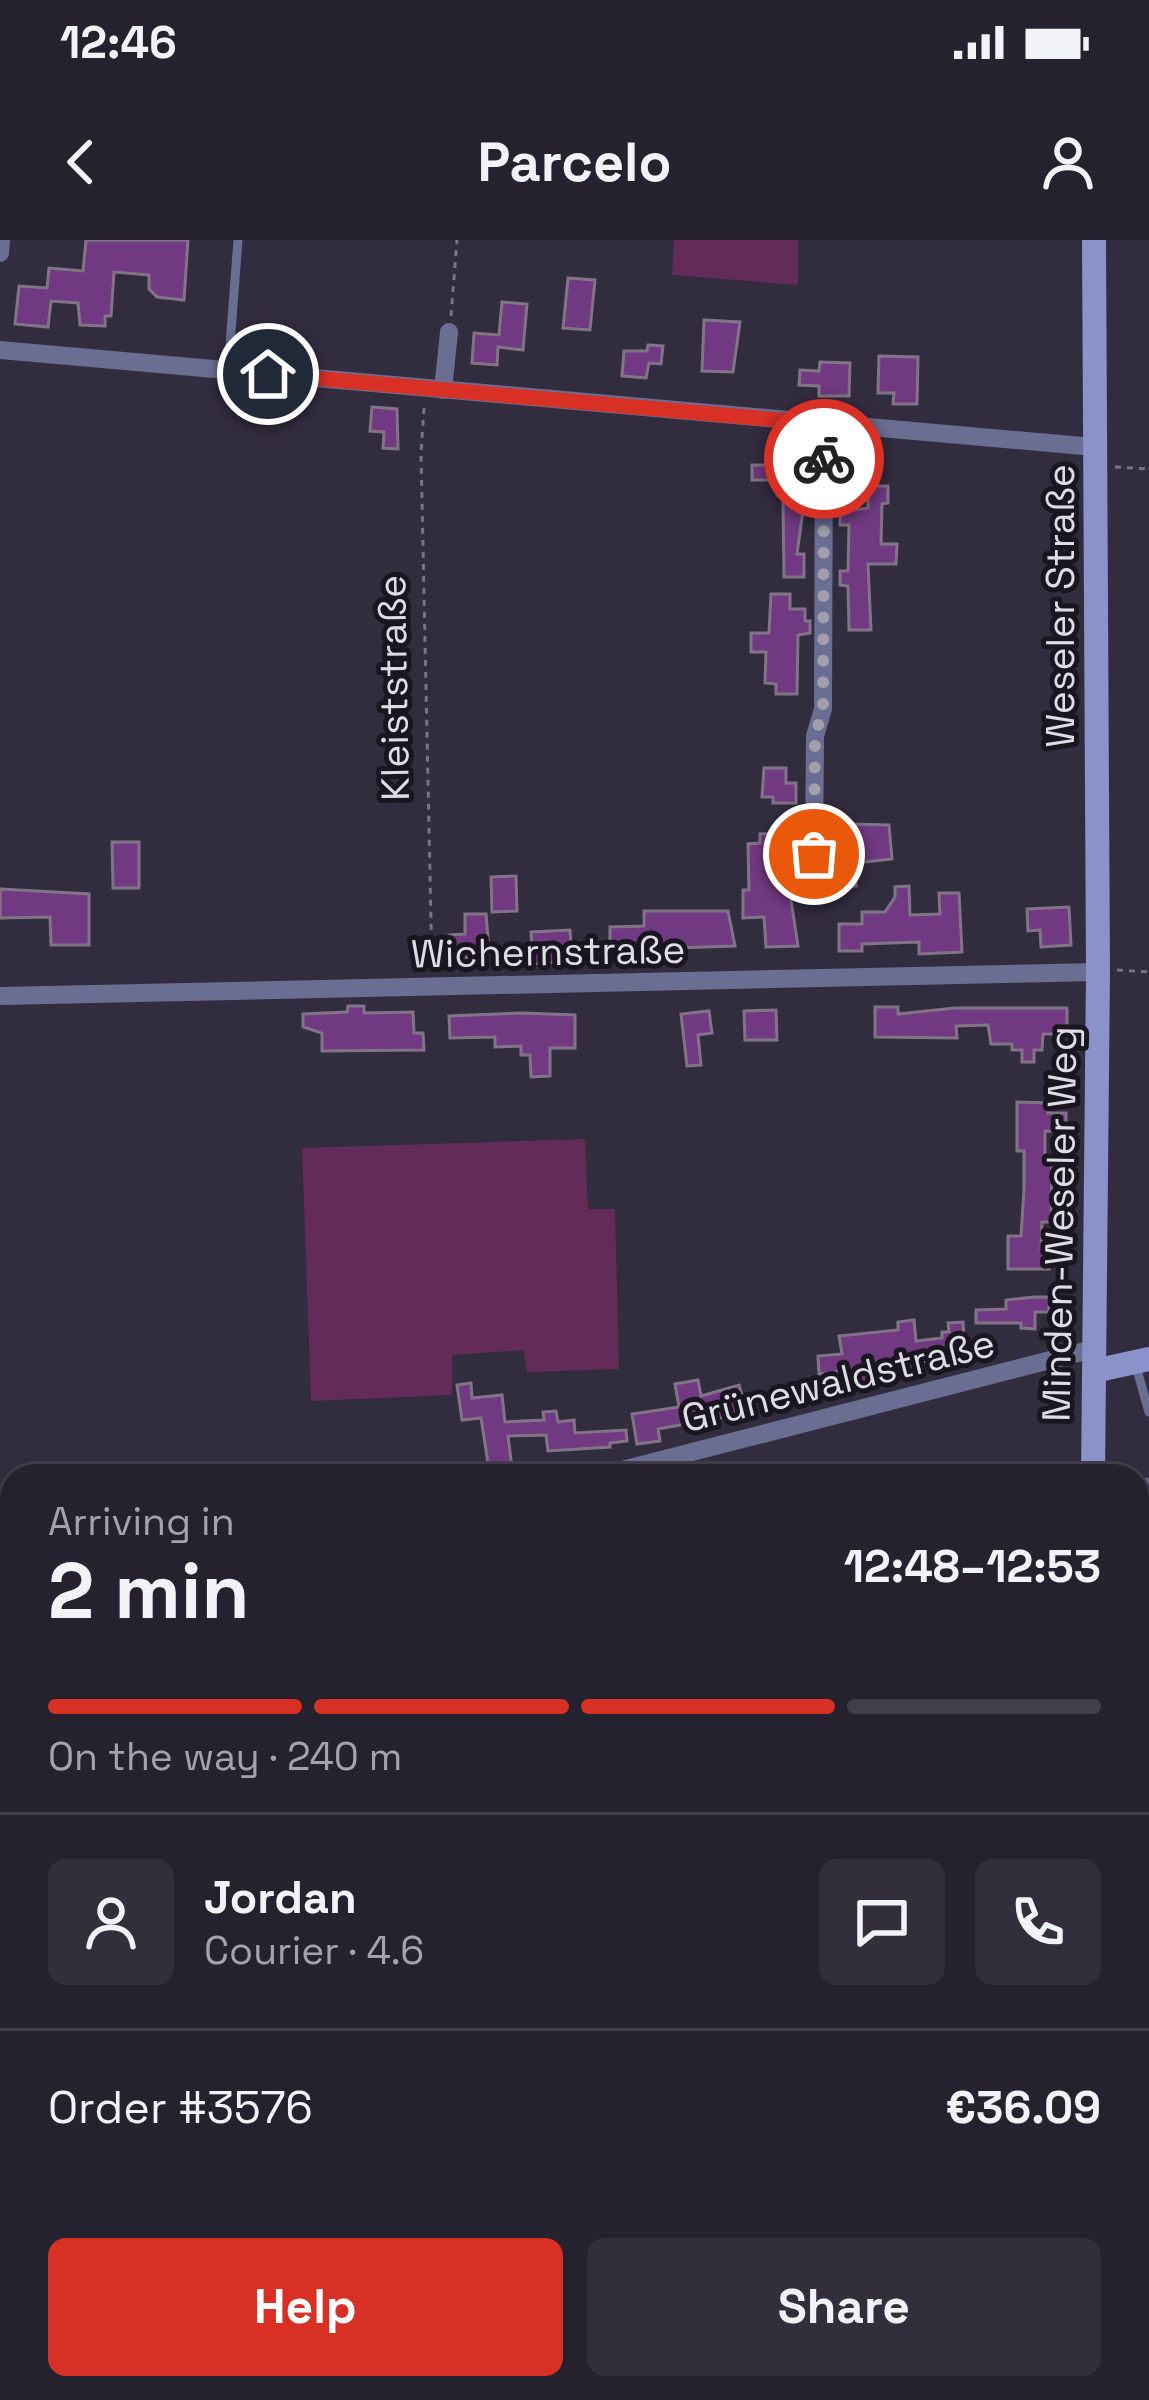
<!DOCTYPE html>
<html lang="en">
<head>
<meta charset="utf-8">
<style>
	:root { --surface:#26212f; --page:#322e3b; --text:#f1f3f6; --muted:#a4a3aa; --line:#423e4b; --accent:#d93025 }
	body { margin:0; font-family:"Space Grotesk",sans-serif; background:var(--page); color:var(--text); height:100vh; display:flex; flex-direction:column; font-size:45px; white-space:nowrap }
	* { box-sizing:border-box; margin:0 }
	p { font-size:39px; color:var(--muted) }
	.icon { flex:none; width:66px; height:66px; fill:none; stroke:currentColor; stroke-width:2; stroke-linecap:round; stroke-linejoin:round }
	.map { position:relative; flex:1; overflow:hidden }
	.side { position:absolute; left:0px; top:1224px; width:1149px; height:936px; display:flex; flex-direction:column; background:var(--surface); border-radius:36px 36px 0 0; box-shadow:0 3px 9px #0004,0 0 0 3px var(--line) }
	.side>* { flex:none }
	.pin { position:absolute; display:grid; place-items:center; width:102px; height:102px; color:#fff; margin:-51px; border:6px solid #fff; border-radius:50%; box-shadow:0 3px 12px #0007 }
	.courier { position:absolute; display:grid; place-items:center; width:120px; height:120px; margin:-60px; border:9px solid #d93025; border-radius:50%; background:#fff; color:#222; box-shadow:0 3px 15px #0007 }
	.overview em { font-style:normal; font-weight:800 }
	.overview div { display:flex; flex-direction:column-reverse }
	.overview { display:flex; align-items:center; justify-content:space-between; height:204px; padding:0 48px }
	h1 { font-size:78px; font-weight:800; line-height:90px }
	.bar { display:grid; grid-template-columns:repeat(4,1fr); gap:18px 12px; align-content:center; height:144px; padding:0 48px }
	.bar i { height:15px; border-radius:9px; background:var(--line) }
	.bar .selected { background:var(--accent) }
	.bar p { grid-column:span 4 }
	.line { display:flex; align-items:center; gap:30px; padding:0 48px; border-top:3px solid var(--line) }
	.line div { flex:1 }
	.round { display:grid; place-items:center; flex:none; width:126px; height:126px; border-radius:18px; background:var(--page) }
	.primary-button { display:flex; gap:24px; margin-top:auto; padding:24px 48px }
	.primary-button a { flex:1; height:138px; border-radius:18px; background:var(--accent); color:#fff; font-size:48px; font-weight:800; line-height:138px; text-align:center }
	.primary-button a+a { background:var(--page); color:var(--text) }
	.status { display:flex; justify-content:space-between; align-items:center; height:84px; padding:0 60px; background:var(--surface); direction:ltr }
	.status svg { height:33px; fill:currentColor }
	header { display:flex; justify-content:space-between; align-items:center; height:156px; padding:0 48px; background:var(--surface); font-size:54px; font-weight:800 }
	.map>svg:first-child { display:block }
	.green { fill:#632b57 }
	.building { fill:#703981; stroke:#827487; stroke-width:3 }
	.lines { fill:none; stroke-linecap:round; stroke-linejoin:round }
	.path { stroke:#787484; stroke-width:3; stroke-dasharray:6 6; stroke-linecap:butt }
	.lane { stroke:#6a6e93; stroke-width:9 }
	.street { stroke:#6a6e93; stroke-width:18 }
	.secondary { stroke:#8a91cb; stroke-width:24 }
	.done { stroke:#a29ead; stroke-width:12; stroke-dasharray:0 21.6 }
	.route { stroke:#d93025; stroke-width:15 }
	.labels { text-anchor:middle; stroke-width:10; stroke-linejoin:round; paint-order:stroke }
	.street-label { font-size:39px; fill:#dfdce8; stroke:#19161f }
</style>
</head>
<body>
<div class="status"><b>12:46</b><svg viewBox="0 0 49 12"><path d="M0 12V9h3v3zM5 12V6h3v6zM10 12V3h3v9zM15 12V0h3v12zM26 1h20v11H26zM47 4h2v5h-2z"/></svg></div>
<header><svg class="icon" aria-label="back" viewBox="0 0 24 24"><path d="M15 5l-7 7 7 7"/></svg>Parcelo<svg class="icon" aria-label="person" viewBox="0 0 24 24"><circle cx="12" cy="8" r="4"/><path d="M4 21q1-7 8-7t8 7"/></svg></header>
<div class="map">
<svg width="1149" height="2160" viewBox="0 0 1149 2160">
	<rect width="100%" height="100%" fill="#322c3f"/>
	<path class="green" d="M674,0H798V45L672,35Z
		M585,899L588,969H615L619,1129L527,1132L524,1110L452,1115V1155L311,1161L302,908Z"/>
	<path class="building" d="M86,0H188L184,60L157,57L149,49V35L114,32L111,76H105V86L80,85L78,63L51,61L48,87L15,84L19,46L47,48L49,28L83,31Z
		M568,38L595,40L590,90L563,88Z
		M502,62L527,64L523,110L498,107L497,125L472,123L474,93L499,95Z
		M704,80L740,82L733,132L702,131Z
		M648,105L663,106L661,124L649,123L646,138L622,136L624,111H647Z
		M879,116L918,117L917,164H893L894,153H878Z
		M820,122L850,123L849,156H819V146L799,145L800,130L819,131Z
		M372,167L397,169L398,209L383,208L384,192L370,191Z
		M770,205H804V228H795V255H777V240H752V225H770Z
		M868,246H888V263L882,264L881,304H897L896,324H868L871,390H849L848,346L840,345V331H848L849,285H840V272L868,268Z
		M783,263H804L797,314H804V337H784Z
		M771,354H790V369H805V381H810V393L798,395L797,454H776V444L765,443L766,412H751V393H769Z
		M764,528H786V543H796V563H773V557H762Z
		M851,584L889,585L892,619L856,623V646L822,648V636H833V622H850Z
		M777,593L778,647H789L798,706L766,707L764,677L743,678V650H749L748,604L760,603V594Z
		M112,602H139V648H113Z
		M516,636L517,671L492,672L491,637Z
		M909,646L910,675L940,674L939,653H959L962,712L919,714V702L862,704V711H839V684H862V672H885L895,657V647Z
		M0,649L89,654V705H51L50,677L0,678Z
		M1069,667L1071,705L1041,707L1040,690L1028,691L1027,669Z
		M644,671H728L735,706L610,710V687L644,686Z
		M465,674H486L489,709H472V718L450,719V695L465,694Z
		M570,690L572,721L533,724L531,692Z
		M348,766H364V773L413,772L414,793H423L424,810L322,811V793L303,787V774L347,772Z
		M875,767H898V774L955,768H1067V794H1043L1042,810H1034V822H1022V810H1012V804H991L988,785L956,786L957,798L875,797Z
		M776,770L777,800H745L744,771Z
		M709,771L712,793L698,795L701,825L687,826L681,774Z
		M522,773L575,775V808H550V836L531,837L530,815H521V806L495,807V797L450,798L449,776Z
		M1017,862L1048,863V873H1066V892L1045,891V918H1052L1051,982H1042L1041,1009H1049V1029H1008V996H1021L1024,950V911H1017Z
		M1034,1057H1049V1072H1035V1089L1021,1088V1083H976V1070L1006,1069V1060Z
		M914,1080L916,1101L942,1098V1092H949L948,1083L963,1082L965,1114L925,1116L926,1129L866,1132L868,1141L846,1145L843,1131L819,1134L818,1116L842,1114L839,1096L898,1090V1082Z
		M698,1140L701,1156L739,1145L747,1173L658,1189L660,1201L637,1204L632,1174L679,1167L675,1144Z
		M471,1143L472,1158L502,1155L505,1182L544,1180L543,1172L556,1171L558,1182L574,1180L575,1193L626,1190L627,1201L610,1203V1207L548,1211L546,1195L508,1196L513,1236H490L481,1178L462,1180L457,1145Z"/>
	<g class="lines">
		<path class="path" d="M451,76L457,0
			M424,168L421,213L432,728
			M1115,227L1149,229
			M1117,730L1149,732
			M0,1532L12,1572"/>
		<path class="lane" d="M228,131L238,0
			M1135,1123L1149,1172
			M1146,1242L1141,1425L1149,1440
			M1137,1528L1149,1533"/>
		<path class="street" d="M0,13L1,0
			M0,110L1095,207
			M443,150L449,92
			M814,614L815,496L823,469L824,184
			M0,756L1098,732
			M599,1236L1093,1109
			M0,1398L12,1395
			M1137,1571L1149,1576
			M1137,1882L1149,1885
			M180,2148L184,2160
			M129,2160L156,2148"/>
		<path class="secondary" d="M1094,1131L1149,1119
			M1093,1236L1098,732L1094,0
			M995,2160L997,2148"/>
	</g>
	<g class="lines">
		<path class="done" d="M814,614L815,496L823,469L824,219"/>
		<path class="route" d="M268,134L824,184V219"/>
	</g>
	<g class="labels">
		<g class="street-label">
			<text transform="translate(1060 366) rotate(-90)" y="14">Weseler Straße</text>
			<text transform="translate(393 448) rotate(-91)" y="14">Kleiststraße</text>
			<text transform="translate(548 711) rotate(-1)" y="14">Wichernstraße</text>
			<text transform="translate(1059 984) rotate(-89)" y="14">Minden-Weseler Weg</text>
			<text transform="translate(838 1140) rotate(-14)" y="14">Grünewaldstraße</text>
		</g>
	</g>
</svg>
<div class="pin" style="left:814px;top:614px;background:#ea580c"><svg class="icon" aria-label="bag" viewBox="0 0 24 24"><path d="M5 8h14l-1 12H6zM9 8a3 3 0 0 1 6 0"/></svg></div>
<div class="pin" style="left:268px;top:134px;background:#1f2937"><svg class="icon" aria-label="home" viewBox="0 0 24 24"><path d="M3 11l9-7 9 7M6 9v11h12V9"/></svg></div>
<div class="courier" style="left:824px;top:219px"><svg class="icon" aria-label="bike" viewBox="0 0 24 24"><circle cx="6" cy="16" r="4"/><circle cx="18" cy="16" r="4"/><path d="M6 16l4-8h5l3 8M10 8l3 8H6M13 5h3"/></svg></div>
<section class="side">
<div class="overview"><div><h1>2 min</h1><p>Arriving in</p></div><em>12:48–12:53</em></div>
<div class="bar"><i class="selected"></i><i class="selected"></i><i class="selected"></i><i></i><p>On the way · 240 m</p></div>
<div class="line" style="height:216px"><a class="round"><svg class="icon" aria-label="person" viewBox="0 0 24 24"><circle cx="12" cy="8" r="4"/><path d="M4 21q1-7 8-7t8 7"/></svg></a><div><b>Jordan</b><p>Courier · 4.6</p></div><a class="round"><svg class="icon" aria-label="chat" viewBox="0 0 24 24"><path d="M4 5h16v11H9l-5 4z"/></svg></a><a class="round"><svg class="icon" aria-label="phone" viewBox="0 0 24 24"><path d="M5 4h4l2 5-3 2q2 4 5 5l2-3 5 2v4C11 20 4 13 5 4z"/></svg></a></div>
<div class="line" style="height:156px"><div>Order #3576</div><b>€36.09</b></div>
<div class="primary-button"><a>Help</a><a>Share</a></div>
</section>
</div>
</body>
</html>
